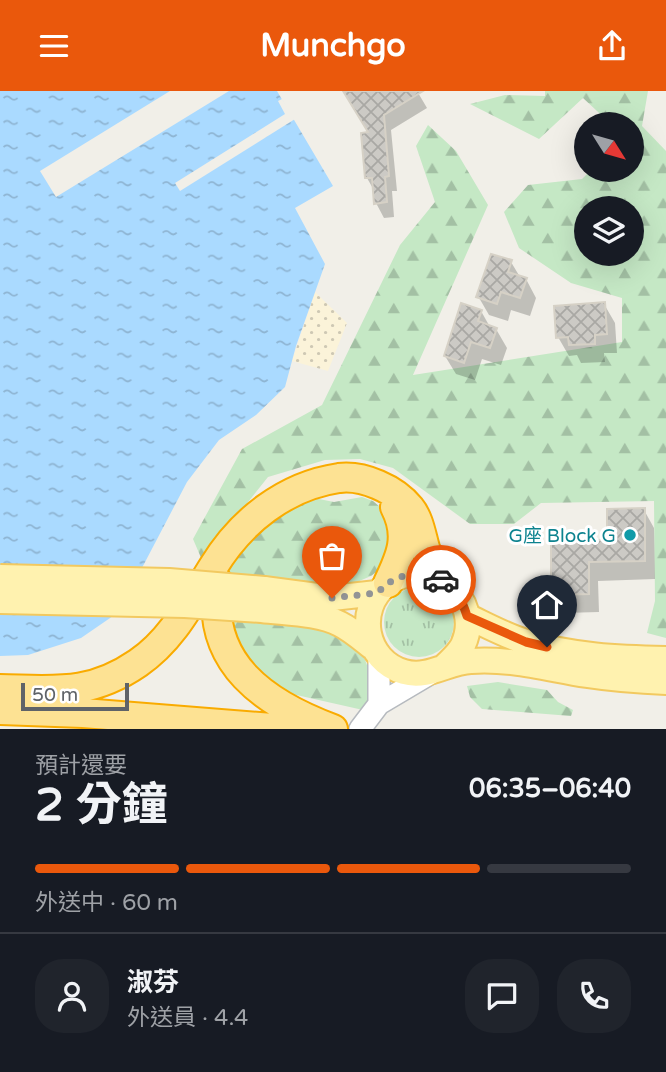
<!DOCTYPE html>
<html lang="zh-TW">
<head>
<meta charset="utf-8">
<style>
	:root { --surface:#171b24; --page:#20242c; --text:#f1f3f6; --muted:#9ea1a6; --line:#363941; --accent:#ea580c }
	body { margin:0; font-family:"Varela Round","Noto Sans TC",sans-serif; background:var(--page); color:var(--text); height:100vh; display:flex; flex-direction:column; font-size:26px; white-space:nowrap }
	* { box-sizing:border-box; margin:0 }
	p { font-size:23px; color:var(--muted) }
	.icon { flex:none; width:38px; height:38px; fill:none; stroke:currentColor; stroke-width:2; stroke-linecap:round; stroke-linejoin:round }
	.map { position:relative; height:638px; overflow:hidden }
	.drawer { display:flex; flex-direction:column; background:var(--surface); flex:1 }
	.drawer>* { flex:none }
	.needle { width:46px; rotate:127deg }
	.fabs { position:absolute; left:574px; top:21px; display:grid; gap:14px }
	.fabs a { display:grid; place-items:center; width:70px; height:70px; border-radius:50%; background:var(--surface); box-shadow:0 7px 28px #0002; font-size:35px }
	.scale { position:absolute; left:21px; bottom:18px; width:108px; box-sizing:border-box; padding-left:7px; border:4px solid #5f6368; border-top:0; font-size:19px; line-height:24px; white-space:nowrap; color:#5f6368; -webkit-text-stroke:5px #fff; paint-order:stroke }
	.pin { position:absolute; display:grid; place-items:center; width:60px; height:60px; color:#fff; margin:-72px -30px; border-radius:50% 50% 50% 0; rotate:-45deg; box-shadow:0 0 7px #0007 }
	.pin .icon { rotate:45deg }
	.courier { position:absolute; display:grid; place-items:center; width:70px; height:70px; margin:-35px; border:5px solid #ea580c; border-radius:50%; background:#fff; color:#222; box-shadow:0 2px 9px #0007 }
	.headline em { font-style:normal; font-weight:700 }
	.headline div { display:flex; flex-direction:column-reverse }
	.headline { display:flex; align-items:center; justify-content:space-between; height:119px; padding:0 35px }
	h1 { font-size:46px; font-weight:700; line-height:52px }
	.bar { display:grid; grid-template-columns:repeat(4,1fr); gap:10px 7px; align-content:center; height:84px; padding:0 35px }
	.bar i { height:9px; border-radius:5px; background:var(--line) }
	.bar .selected { background:var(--accent) }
	.bar p { grid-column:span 4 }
	.line { display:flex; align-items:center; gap:18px; padding:0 35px; border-top:2px solid var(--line) }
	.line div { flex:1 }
	.round { display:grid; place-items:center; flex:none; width:74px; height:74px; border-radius:28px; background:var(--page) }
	header { display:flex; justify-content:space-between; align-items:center; height:91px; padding:0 35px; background:var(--accent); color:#fff; font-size:32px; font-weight:700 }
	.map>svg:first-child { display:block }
	.grass { fill:url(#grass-tufts) }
	.forest { fill:url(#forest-firs); fill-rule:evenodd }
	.sand { fill:url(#sand-dots) }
	.water { fill:url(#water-ripples) }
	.pier { fill:#f1efe8 }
	.shadow { fill:#0003 }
	.building { fill:url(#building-cross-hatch); stroke:#d6d1c6; stroke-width:2 }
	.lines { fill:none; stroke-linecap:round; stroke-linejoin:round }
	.secondary-casing { stroke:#b6babf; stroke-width:24 }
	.primary-casing { stroke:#f2c960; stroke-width:28 }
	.motorway-casing { stroke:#f9ab00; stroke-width:32 }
	.secondary { stroke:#fff; stroke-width:21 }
	.primary { stroke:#fff2af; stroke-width:24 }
	.motorway { stroke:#fde293; stroke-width:28 }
	.primary-bridge-casing { stroke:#f2c960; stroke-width:28; stroke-linecap:butt }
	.primary-bridge { stroke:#fff2af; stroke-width:24 }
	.done { stroke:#929495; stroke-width:7; stroke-dasharray:0 12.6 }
	.route { stroke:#ea580c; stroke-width:9 }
	.culture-dot { fill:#0f9aa8; stroke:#fff; stroke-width:2.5 }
	.labels { text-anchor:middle; stroke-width:6; stroke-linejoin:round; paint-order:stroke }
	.culture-label { font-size:19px; fill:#0d838f; stroke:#fff; text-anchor:end }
</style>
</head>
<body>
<header><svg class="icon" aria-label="menu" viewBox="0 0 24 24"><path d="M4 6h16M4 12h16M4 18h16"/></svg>Munchgo<svg class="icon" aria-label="share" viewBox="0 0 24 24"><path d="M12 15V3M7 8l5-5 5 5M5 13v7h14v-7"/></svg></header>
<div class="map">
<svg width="666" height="638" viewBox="0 0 666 638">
	<defs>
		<pattern id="grass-tufts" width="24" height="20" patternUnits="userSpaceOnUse" patternTransform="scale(1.75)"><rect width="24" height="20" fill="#c5e8c5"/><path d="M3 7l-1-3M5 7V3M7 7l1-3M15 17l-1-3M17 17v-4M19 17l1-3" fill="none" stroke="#a3c0a4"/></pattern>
		<pattern id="forest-firs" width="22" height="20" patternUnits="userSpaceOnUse" patternTransform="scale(1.75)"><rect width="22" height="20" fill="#c5e8c5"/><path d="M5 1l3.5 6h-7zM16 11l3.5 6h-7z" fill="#a3c0a4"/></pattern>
		<pattern id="sand-dots" width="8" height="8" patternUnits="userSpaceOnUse" patternTransform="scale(1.75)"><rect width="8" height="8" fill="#fbf3d9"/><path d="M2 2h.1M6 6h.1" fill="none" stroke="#cec8b4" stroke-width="1.8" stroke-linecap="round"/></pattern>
		<pattern id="water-ripples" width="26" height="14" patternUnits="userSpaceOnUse" patternTransform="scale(1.75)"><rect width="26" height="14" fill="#aadaff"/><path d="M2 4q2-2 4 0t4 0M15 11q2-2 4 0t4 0" fill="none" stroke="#8eb4d2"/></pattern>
		<pattern id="building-cross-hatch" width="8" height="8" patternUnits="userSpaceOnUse" patternTransform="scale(1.75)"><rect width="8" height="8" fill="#cccac5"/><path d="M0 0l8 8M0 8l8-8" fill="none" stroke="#a9a8a4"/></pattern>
	</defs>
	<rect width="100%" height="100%" fill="#f1efe8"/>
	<path class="grass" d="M384 531a35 35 0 1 1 70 0a35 35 0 1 1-70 0Z"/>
	<path class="forest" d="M545,0H648L642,35L666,60V547L647,542L655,510L654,410L541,412L514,433H470L393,377L360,368L325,369L268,386L202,469L193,448L242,358L322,314L400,154L435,111L416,55L428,34L456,60L488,114L413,284L622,251V207L571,192L519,157L504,121L528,94L582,88L591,79H632V33H611L583,7L539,48L470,13L505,4L545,5ZM586,117H632V163H586Z
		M309,406L334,411L362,406L373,410L380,416L387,424L393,441L380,478L371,485L357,491L339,495L319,494L226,482L255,437Z
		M226,528C267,532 356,527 368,577C372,596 372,603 363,619L292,603L249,578Z
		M498,591L547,599L558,611L573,619L571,625L482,618L470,606L467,595Z"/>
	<path class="sand" d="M315,201L347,232L328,280L292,270Z"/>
	<path class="water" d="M0,0H277L333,95L295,117L325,173L296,255L285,296L256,324L219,349L187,391L133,494L113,525L81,547L28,564L0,565Z"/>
	<path class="pier" d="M170,0H229L56,106L40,80Z
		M282,8L295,28L180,100L175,92L285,23L278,10Z"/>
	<path class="shadow" d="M345,0H417L427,17L391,39L397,100H392L394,126L384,127L376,112L375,101L367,87L371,43Z
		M511,171L520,186L526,188L536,207L530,225L511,219L508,230L489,224L478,205Z
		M604,213L615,232L617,262H604L605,271L581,272L577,264L569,265L558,246Z
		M481,220L490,236L496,238L507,257L501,274L482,268L475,289L456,283L445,265Z
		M644,419L654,437L655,488L598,490L599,521L564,522L553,503Z"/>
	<path class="building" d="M343,0H423L384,24L389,85L385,86L387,111L374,113L372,87H365L361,42L368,41Z
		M491,163L512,169L508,181L527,187L520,207L501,201L497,213L476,206Z
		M605,211L607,243L595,244V253L569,254L568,246L556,247L554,215Z
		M461,212L482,219L478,230L497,237L490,257L471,251L464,272L444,265Z
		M645,417V470L589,471V503L551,504V450L607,449V418Z"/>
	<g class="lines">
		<defs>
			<path id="secondary" d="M379,565V613
				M360,638L379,613L433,581"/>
			<path id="primary" d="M264,498L332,507L377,502
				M262,519C286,522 319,522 340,533C352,539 362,548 372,556
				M467,525C486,534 506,545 526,551C571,565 620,567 666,568
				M446,574C452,568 459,562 463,554C485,507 427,462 387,493C355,518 365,570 404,581C428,588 448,571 471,570C510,567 548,578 587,584C613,588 640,590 666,591"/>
			<path id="motorway" d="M218,491C205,573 266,613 333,638
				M388,492C401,465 410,445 395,416
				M0,598C55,599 90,605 138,572C173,548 191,511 213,476C241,430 285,395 339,387C363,384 395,398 410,417C419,428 421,443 425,457C429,469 436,479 442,489
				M0,619L83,622L285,638"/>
		</defs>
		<use href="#secondary" class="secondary-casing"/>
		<use href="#primary" class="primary-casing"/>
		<use href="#motorway" class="motorway-casing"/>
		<use href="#secondary" class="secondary"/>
		<use href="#primary" class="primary"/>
		<use href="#motorway" class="motorway"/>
		<defs>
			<path id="primary-bridge" d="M0,486L169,490L264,498
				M0,510L185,514L262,519"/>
		</defs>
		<use href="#primary-bridge" class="primary-bridge-casing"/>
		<use href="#primary-bridge" class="primary-bridge"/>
	</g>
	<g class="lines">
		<path class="done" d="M332,507L377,502L388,492L400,486L413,483L429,484L441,489"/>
		<path class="route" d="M441,489C456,497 462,509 467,525L526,551L547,556"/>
	</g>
	<circle class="culture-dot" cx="630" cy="444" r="7"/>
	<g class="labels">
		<g class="culture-label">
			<text x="616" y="451">G座 Block G</text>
		</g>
	</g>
</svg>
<div class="fabs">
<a><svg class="needle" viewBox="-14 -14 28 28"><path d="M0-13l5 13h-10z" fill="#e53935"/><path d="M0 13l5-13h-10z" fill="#9ea1a6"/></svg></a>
<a><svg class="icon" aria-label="layers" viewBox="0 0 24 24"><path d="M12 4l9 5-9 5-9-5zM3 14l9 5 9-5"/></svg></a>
</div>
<div class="scale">50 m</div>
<div class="pin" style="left:332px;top:507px;background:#ea580c"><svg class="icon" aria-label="bag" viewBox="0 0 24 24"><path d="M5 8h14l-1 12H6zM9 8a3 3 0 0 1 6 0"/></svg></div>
<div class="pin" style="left:547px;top:556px;background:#1f2937"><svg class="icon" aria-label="home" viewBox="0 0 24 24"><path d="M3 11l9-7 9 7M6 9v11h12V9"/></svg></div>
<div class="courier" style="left:441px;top:489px"><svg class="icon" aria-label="car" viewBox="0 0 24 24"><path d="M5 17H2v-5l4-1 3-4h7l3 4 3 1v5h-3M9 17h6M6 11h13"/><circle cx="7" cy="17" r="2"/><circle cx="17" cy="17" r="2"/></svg></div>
</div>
<section class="drawer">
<div class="headline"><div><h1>2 分鐘</h1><p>預計還要</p></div><em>06:35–06:40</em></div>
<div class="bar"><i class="selected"></i><i class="selected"></i><i class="selected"></i><i></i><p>外送中 · 60 m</p></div>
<div class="line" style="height:126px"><a class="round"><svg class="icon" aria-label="person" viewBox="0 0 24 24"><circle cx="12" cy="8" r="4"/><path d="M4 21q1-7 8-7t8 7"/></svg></a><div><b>淑芬</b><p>外送員 · 4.4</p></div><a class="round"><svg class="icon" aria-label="chat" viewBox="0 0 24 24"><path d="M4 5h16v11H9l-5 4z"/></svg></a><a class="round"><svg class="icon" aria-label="phone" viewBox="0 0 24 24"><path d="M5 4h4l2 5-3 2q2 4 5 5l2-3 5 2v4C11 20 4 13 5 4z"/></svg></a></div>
</section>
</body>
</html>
